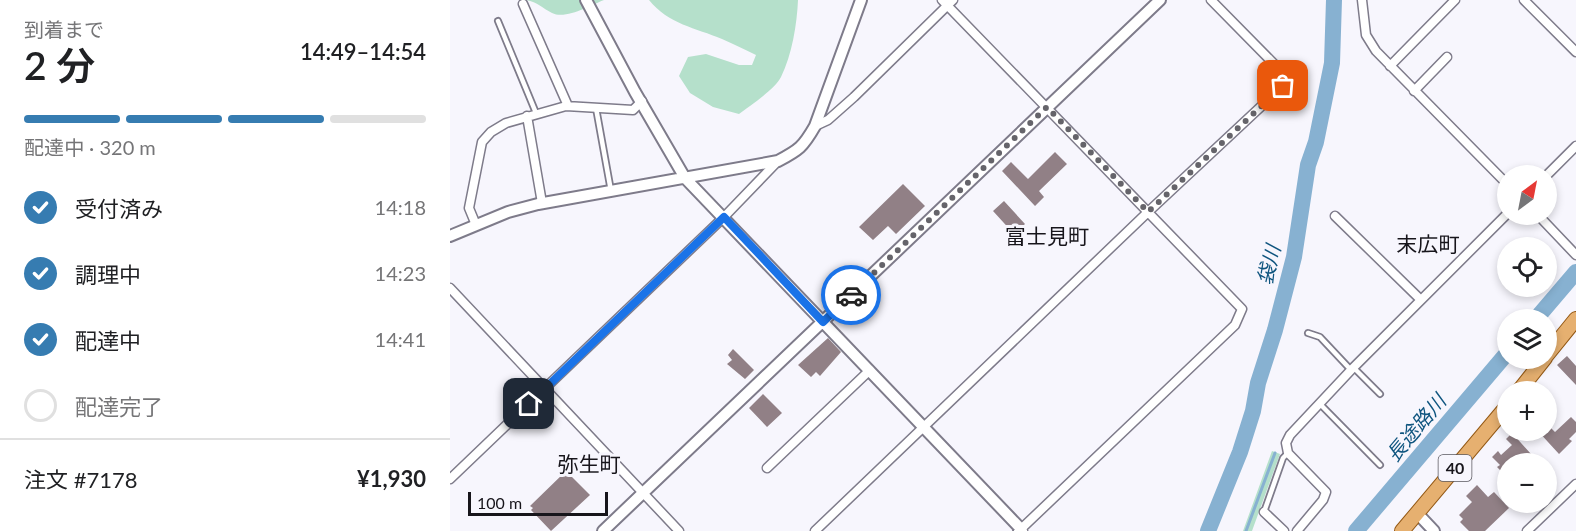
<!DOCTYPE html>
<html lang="ja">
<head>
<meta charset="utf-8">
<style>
	:root { --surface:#fff; --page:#f2f2f2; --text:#202124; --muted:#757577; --line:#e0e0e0; --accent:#367cb1 }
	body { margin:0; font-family:Lato,"Noto Sans JP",sans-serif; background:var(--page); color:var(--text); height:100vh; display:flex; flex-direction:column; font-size:22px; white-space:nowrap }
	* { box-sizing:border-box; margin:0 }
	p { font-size:20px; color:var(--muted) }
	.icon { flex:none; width:33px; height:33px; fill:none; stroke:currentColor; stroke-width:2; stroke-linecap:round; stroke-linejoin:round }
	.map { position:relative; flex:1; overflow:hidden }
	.panel { display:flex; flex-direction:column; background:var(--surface); width:450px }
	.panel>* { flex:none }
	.needle { width:39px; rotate:32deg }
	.fabs { position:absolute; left:1047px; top:165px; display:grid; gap:12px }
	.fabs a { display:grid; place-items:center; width:60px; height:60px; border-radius:50%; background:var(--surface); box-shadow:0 3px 9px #0003; font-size:30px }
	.scale { position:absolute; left:18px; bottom:15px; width:140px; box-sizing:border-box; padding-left:6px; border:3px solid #17151b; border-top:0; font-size:16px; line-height:21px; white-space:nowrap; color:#17151b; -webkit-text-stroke:4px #f7f6fd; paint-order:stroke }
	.pin { position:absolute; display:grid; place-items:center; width:51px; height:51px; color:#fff; margin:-26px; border-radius:12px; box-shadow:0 3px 9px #0006 }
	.courier { position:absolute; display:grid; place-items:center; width:60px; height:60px; margin:-30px; border:4px solid #1a73e8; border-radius:50%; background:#fff; color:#222; box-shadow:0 2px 8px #0007 }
	.headline em { font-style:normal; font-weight:600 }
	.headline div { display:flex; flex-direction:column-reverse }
	.headline { display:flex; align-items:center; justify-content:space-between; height:102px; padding:0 24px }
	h1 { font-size:39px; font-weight:600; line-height:45px }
	.bar { display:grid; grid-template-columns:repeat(4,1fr); gap:9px 6px; align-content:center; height:72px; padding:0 24px }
	.bar i { height:8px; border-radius:4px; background:var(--line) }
	.bar .current { background:var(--accent) }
	.bar p { grid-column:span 4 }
	.line { display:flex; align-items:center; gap:15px; padding:0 24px; border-top:2px solid var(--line) }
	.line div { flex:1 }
	ol { padding:0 24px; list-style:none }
	li { display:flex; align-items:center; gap:18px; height:66px }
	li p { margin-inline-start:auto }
	li .icon { padding:6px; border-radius:50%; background:var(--accent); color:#fff; stroke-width:4 }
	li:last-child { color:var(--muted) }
	li i { width:33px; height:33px; border:3px solid var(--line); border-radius:50% }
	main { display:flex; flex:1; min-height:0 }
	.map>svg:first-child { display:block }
	.green { fill:#b5e0cb }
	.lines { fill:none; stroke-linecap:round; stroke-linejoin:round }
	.stream { stroke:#87b1d1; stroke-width:3 }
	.river { stroke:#87b1d1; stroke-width:16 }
	.building { fill:#918086 }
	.service-casing { stroke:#7e7b8a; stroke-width:8 }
	.minor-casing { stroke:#7e7b8a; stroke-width:11 }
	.tertiary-casing { stroke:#7e7b8a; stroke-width:14 }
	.primary-casing { stroke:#935814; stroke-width:16 }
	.service { stroke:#fff; stroke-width:4.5 }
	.minor { stroke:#fff; stroke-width:8 }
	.tertiary { stroke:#fff; stroke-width:10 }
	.primary { stroke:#e6b070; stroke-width:14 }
	.done { stroke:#65646a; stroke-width:6; stroke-dasharray:0 10.8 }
	.route { stroke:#1a73e8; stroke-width:8 }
	.labels { text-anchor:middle; stroke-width:6; stroke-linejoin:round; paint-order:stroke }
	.shield { fill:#f7f6fd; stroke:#5a585f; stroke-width:1.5 }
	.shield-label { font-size:16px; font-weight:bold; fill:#17151b }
	.water-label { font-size:20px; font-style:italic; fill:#0f557f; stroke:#f7f6fd }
	.quarter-label { font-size:21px; fill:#17151b; stroke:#f7f6fd }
</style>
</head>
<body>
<main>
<section class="panel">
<div class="headline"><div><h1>2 分</h1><p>到着まで</p></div><em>14:49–14:54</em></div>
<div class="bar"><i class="current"></i><i class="current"></i><i class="current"></i><i></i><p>配達中 · 320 m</p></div>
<ol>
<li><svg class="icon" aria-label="check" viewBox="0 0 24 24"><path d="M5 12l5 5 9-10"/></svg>受付済み<p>14:18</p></li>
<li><svg class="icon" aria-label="check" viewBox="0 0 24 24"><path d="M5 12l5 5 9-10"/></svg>調理中<p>14:23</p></li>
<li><svg class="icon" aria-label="check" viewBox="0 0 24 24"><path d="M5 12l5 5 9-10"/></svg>配達中<p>14:41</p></li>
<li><i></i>配達完了</li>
</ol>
<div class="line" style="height:78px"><div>注文 #7178</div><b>¥1,930</b></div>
</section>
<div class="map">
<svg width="1126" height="531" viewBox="0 0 1126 531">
	<rect width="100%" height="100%" fill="#f7f6fd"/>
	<path class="green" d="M76,0H154C141,5 116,20 102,13C92,8 88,2 76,0Z
		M199,0H348C347,24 342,55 331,77C325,89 300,106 289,114L263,107L240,93L229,76L238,57L256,54L289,65H302L306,55C295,50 284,44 272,39C246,28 218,24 199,0Z
		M822,451L830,454L802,531H793Z"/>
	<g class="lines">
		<path class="stream" d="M796,531L825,453"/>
		<path class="river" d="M1085,320L1126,272
			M758,531L790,452L803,411L808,383L825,330L844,257L858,165L866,142L882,63L884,0
			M906,531L1058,352"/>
	</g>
	<path class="building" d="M605,152L617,164L589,191L594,197L585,206L552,171L561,162L578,179Z
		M453,184L475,206L446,234L438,226L423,240L409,227Z
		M554,201L575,224L564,234L543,211Z
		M378,338L391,352L370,376L366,372L361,377L348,365Z
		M283,349L304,370L295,379L277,364L282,360L278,355Z
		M1117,356L1126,366V385L1107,365Z
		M313,394L332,413L317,427L299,408Z
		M1121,417L1126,422V432L1119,439L1122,441L1109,454L1087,430H1096V423L1105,432Z
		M1062,433L1090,464H1058V478L1047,467L1050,465L1042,457L1048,451L1051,455L1062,445L1056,439Z
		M116,471L140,495L101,531L81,510L83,508L80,506Z
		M1027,485L1038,497L1044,492L1059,508L1035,531H1019L1010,522L1013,519L1009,515L1022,502L1016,496Z"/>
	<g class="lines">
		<defs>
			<path id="service" d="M48,21L86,113
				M146,108L161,191
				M858,333L870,337L901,370
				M904,368L930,394
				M869,403L930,465
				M814,512L833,458L838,453"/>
			<path id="minor" d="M492,0L792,309L785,325L571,529L573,531
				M912,0L916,35L926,51L1058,185
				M1074,0L1126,52
				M73,4L118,106
				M940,66L1005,0
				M964,91L997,57
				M77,116L92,203
				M365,126L378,120L404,97L503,0
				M1096,176L1126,146
				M1087,214L1126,255
				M885,216L971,300
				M26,225L19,208L32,142L41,132L56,123L116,106L183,110L192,101
				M0,288L229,531
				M317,468L420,370
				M0,479L274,217L328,161
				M814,512L834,531
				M365,531L698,212L833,86L836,80L834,74L761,0
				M847,531L873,500L876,492L838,453L836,443L840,435L901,370L1058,213
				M1077,531L1126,484"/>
			<path id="tertiary" d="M136,0L185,92L235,178L571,529L569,531
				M0,236L58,212L88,204L328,161C349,150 353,147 365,126L411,0
				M967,513L984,531
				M153,531L710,0"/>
			<path id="primary" d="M1096,356L1126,319
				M1068,392L1095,358
				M952,531L1058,405"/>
		</defs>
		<use href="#service" class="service-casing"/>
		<use href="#minor" class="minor-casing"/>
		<use href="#tertiary" class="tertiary-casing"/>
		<use href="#primary" class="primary-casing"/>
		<use href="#service" class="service"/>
		<use href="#minor" class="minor"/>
		<use href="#tertiary" class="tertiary"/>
		<use href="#primary" class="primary"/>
	</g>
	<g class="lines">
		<path class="done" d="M401,295L597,107L698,212L833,86"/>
		<path class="route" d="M79,404L274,217L373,322L401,295"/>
	</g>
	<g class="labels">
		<rect class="shield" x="988.5" y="455" width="33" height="26" rx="4.5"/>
		<g class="shield-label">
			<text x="1005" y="474">40</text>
		</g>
		<g class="water-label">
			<text transform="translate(819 265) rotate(-76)" y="7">袋川</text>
			<text transform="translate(966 428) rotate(-50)" y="7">長途路川</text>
		</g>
		<g class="quarter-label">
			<text x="597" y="244">富士見町</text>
			<text x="978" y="252">末広町</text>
			<text x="139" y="472">弥生町</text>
		</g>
	</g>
</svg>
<div class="fabs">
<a><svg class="needle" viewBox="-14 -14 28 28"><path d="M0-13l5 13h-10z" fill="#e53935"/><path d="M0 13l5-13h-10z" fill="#757577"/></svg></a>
<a><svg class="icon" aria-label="locate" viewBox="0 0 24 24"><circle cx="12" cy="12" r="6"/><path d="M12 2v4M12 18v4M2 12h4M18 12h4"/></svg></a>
<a><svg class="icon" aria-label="layers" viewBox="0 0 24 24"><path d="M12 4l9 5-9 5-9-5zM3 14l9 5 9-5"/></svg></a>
<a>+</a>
<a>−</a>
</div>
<div class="scale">100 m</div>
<div class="pin" style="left:833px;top:86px;background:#ea580c"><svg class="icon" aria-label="bag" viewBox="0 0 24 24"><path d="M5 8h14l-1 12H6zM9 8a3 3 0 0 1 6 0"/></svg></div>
<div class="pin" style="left:79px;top:404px;background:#1f2937"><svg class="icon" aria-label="home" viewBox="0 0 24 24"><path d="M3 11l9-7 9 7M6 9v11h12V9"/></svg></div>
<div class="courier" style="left:401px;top:295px"><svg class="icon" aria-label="car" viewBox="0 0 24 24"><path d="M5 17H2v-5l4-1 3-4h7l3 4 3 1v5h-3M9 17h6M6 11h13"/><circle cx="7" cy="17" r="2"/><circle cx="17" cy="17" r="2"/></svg></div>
</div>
</main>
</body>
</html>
